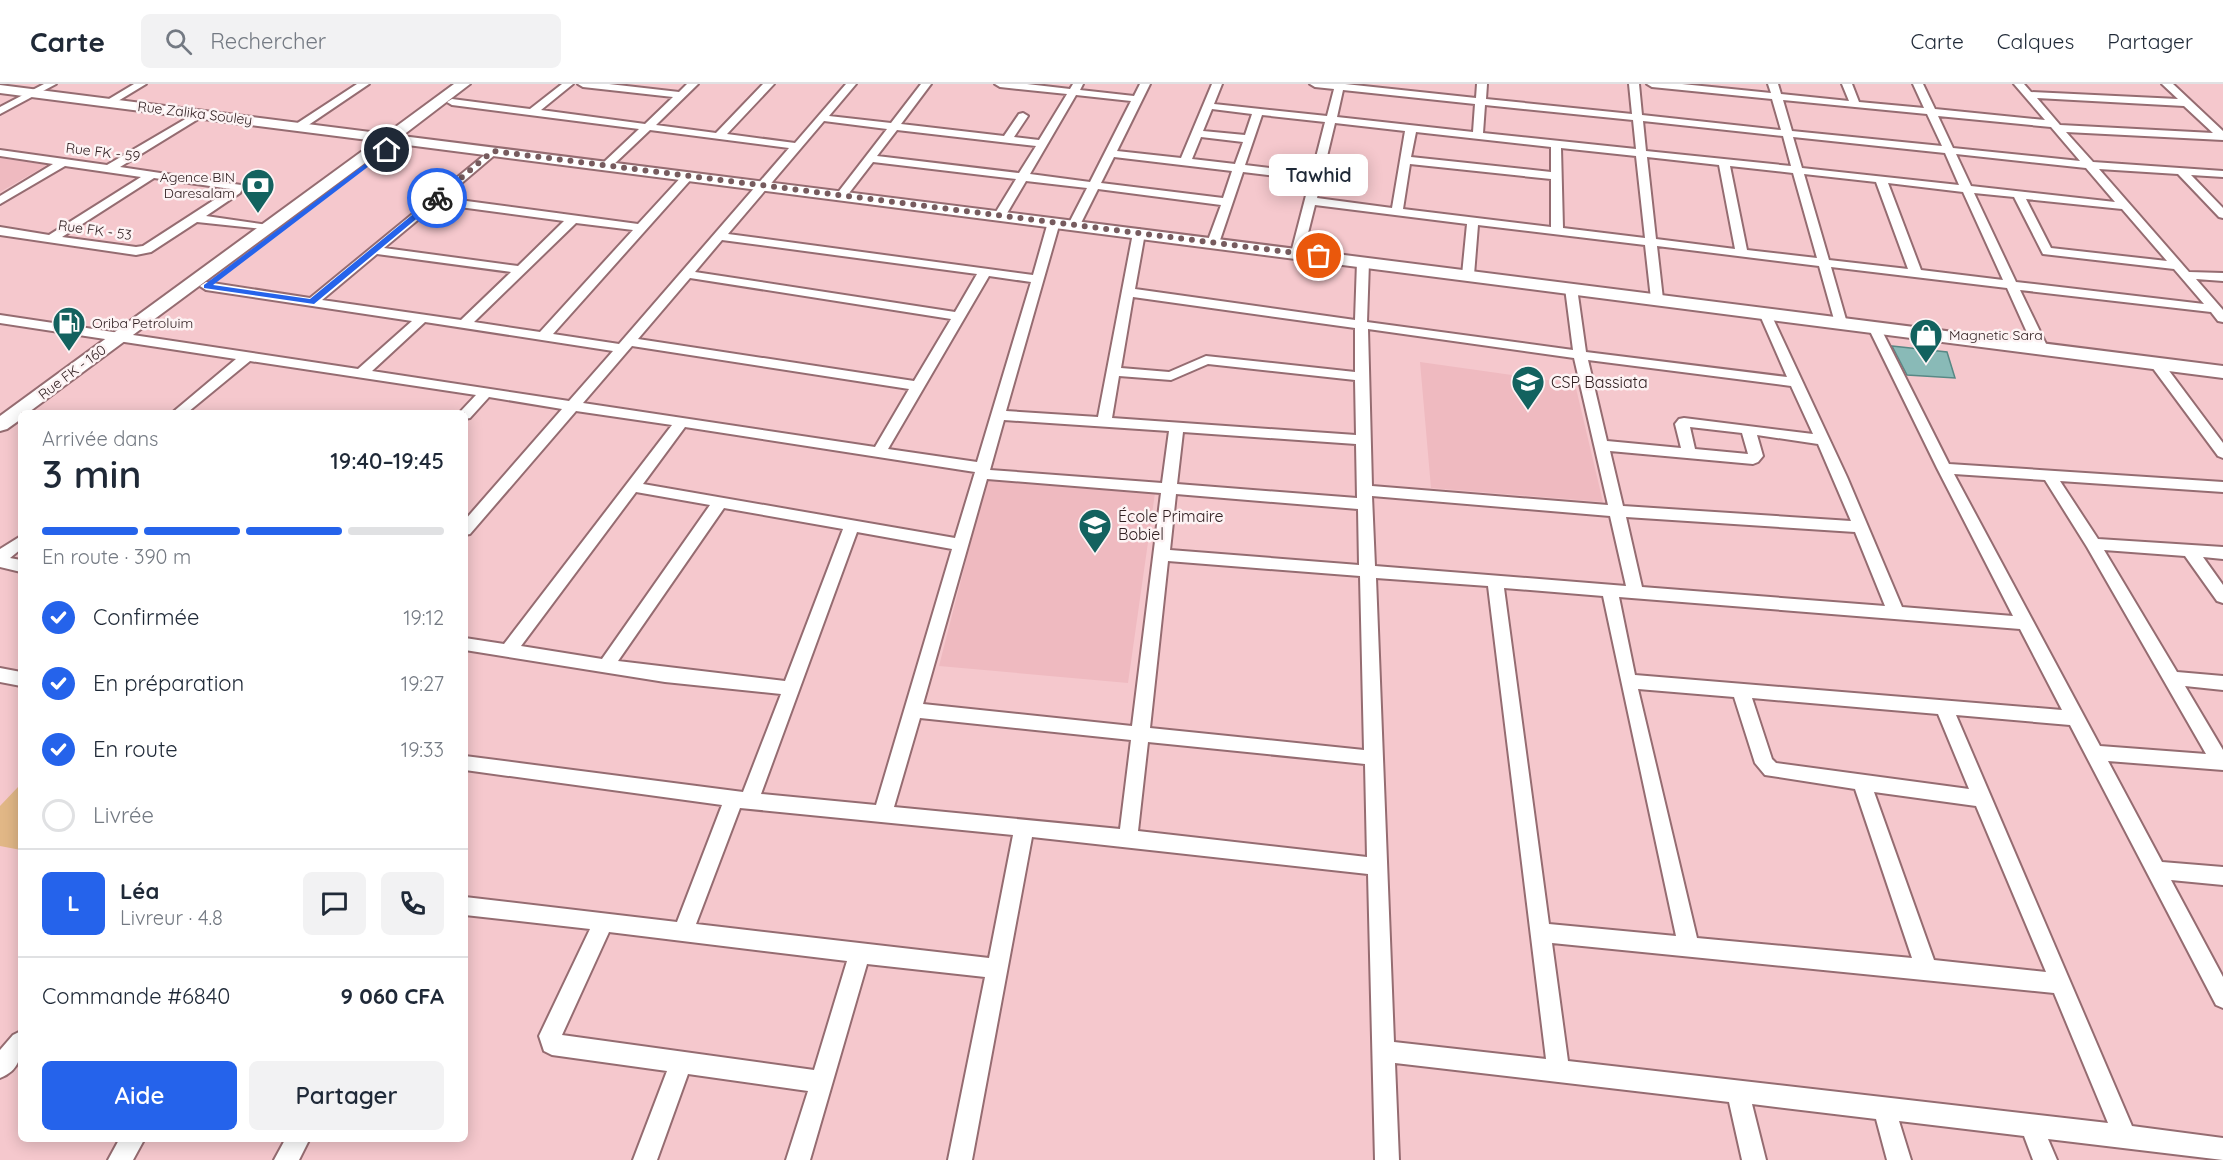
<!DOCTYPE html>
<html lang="fr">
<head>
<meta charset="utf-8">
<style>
	:root { --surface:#fff; --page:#f2f2f3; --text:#1f2937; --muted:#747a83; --line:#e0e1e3; --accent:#2563eb }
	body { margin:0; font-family:Quicksand,sans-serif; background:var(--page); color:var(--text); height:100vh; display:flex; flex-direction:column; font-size:22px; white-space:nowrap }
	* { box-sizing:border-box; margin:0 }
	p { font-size:20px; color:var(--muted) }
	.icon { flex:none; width:33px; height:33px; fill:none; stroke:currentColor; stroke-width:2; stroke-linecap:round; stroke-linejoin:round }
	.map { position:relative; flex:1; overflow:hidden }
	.sheet { position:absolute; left:18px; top:326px; width:450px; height:732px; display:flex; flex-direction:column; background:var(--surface); border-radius:9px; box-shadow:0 3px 15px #0003 }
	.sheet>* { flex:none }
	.pin { position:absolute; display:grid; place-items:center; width:51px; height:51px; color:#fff; margin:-26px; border:3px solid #fff; border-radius:50%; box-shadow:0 2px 6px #0007 }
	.courier { position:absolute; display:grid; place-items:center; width:60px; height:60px; margin:-30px; border:4px solid #2563eb; border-radius:50%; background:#fff; color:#222; box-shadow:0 2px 8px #0007 }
	.bubble { position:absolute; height:42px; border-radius:9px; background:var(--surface); box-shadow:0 3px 15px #0003; font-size:20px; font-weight:600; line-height:42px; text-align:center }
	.summary em { font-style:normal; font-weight:600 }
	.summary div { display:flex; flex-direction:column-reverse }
	.summary { display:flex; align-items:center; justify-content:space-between; height:102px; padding:0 24px }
	h1 { font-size:39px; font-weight:600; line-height:45px }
	.bar { display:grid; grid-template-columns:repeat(4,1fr); gap:9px 6px; align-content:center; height:72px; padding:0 24px }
	.bar i { height:8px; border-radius:4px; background:var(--line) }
	.bar .current { background:var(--accent) }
	.bar p { grid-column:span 4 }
	.line { display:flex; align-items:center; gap:15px; padding:0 24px; border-top:2px solid var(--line) }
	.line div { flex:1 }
	.round { display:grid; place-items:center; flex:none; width:63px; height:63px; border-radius:9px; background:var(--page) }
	ol { padding:0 24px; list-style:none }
	li { display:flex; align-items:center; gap:18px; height:66px }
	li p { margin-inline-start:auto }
	li .icon { padding:6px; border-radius:50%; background:var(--accent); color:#fff; stroke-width:4 }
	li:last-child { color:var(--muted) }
	li i { width:33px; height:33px; border:3px solid var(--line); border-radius:50% }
	.button { display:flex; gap:12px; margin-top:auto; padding:12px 24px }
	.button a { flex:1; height:69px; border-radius:9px; background:var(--accent); color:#fff; font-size:24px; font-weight:600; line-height:69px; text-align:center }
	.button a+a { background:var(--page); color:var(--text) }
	header { display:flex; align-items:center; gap:36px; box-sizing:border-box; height:84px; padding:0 30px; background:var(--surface); border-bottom:2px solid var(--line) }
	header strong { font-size:28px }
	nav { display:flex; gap:33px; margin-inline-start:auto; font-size:21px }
	.search { width:420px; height:54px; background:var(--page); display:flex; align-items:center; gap:15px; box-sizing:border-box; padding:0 21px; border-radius:9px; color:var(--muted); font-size:22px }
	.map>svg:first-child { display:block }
	.built { fill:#efbac0 }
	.green { fill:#e1b786 }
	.building { fill:#89bab7; stroke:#588885; stroke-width:1.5 }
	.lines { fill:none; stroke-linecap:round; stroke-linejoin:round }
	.street-casing { stroke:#956c71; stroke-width:4 }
	.secondary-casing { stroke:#956c71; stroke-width:4 }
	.street { fill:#fff; fill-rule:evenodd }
	.secondary { fill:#fff; fill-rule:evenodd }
	.route { fill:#2563eb }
	.done { stroke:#765b5e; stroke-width:6; stroke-dasharray:0 10.8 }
	.labels { text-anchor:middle; stroke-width:5; stroke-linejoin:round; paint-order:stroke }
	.far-street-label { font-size:14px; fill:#312022; stroke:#fdf3f4 }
	.far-poi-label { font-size:14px; fill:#312022; stroke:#fdf3f4; text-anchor:start }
	.poi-label { font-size:16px; fill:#312022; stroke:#fdf3f4; text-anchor:start }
</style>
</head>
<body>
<header>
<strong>Carte</strong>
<div class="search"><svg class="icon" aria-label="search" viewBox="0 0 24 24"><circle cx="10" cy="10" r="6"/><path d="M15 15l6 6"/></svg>Rechercher</div>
<nav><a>Carte</a><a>Calques</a><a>Partager</a></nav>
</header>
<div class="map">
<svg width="2223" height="1076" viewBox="0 0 2223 1076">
	<rect width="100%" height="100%" fill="#f5c8cd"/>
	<path class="built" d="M0,74L47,81L0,108Z
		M1420,278L1575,300L1603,418L1431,404Z
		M987,395L1155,409L1128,599L939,582Z"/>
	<path class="green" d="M18,703H21V766L0,762V722Z"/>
	<path class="building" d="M1892,262L1947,268L1955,294L1907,291Z"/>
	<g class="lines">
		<defs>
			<path id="street" d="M44,0H56L0,30V23Z
				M134,0H146L113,20L104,18Z
				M357,0H369L304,44H296V40Z
				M562,0H573L541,26L645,40L673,13L583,3L578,0H609L679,8L687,0H698L656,41L716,49L763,0H774L727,50L795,59L846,0H856L829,32L891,39L921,0H931L901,40L1004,52L1019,30L1023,29L1028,32L1014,53L1039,56L1067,10L1000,3L995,0H1027L1070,5L1073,0H1083L1080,6L1134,12L1140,0H1150L1117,67L1181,74L1212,0H1222L1214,20L1327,32L1334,5L1315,3L1310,0H1345L1476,14L1477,0H1487L1486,15L1632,30L1629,0H1639L1642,31L1781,46L1772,15L1652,3L1647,0H1682L1771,9L1768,0H1778L1781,10L1849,17L1842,0H1852L1859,18L1924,24L1913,0H1923L1935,25L2045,36L2014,0H2024L2031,8L2178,15L2162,0H2173L2223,47V56L2066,48L2093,78L2223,87V93L2191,91L2223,124V134L2219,133L2178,90L2099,85L2189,188L2223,189V197L2196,195L2223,226V238L2218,237L2211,228L2020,206L2048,264L2041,268L2034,264L2007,204L1831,183L1847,239L1841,243L1835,239L1819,182L1657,162L1663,215L1657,219L1651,215L1645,161L1478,141L1474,191L1468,195L1462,191L1467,140L1315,121L1303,169L1297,173L1291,169L1310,96L1243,88L1219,159L1213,163L1207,159L1221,121L1098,105L1080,141L1074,144L1068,141L1087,104L1026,97L1006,131L1000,134L994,131L1016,95L873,78L846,113L842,114L836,111L887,45L824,37L728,150L1033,191L1048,138L1054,135L1058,136L1060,138L1006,327L1098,333L1133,149L1139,145L1145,149L1135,205L1355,236L1357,178L1363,174L1369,178L1367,238L1573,266L1565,204L1571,200L1577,204L1586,268L1787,293L1759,229L1765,225L1769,226L1847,393L1902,523L2013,532L1937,384L1868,243L1869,240H1879L1880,243L1949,380L2223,398V408L2060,397L2098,455L2223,463V475L2203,473L2223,501V519L2217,517L2185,472L2104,466L2177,588L2223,592V606L2185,602L2223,666V686L2108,677L2162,778L2223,783V801L2171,796L2223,893V924L2216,921L2070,641L1956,631L2132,1042L2223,1054V1076L2048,1055L2057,1076H2033L2024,1052L1899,1037L1911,1076H1887L1876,1035L1752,1020L1766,1076H1742L1729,1018L1395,979L1399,1076H1375L1368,790L1032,753L972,1076H948L985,893L867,880L810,1076H786L808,1007L688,990L657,1076H633L667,987L552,971L544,967L539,952L590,845L465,831V813L677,838L722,721L465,686V672L743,708L781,610L665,598L465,566V554L504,560L672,341L576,327L470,450L465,451V436L562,325L489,313L470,334L465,335V328H460L476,311L250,277L188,328H173L236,275L0,239V231L358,285L412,237L206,206L200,202L206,198L310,214L493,64L497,65V69L444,114L638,140L684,90L688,89L694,92L553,250L619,260L789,64L650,46L611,83H603V79L639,45L452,21L447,18L452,15L530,25ZM1343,6L1475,20L1473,48L1337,33ZM1076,11L1131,17L1090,98L1030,90ZM2037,14L2184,22L2213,49L2060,41ZM1783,16L1927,30L1942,62L1792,47ZM1485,21L1633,36L1636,65L1483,49ZM1212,25L1252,30L1245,51L1203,47ZM1262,31L1325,38L1312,89L1245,81ZM1938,32L2051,43L2080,77L1953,64ZM1643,37L1783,52L1791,82L1646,67ZM1335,39L1405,47L1392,124L1317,114ZM897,46L1036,62L1019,89L877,72ZM1416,48L1551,63V88L1411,73ZM1201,53L1243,58L1235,80L1192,75ZM1793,53L1945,69L1959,101L1802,84ZM1561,64L1636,72L1645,154L1563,144ZM1956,70L2086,84L2115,118L1971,102ZM1114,73L1232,87L1223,114L1101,99ZM1647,73L1719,81L1735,165L1656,155ZM1410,80L1551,95V143L1403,125ZM1730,82L1793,89L1817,174L1747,166ZM1804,90L1876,98L1908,185L1829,176ZM1888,99L1963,108L2003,196L1921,186ZM1974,109L2014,113L2043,170L2174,185L2204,220L2016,198ZM2026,115L2122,125L2167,177L2051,164ZM437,120L564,137L518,182L384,164ZM576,139L633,146L540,248L474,238ZM722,156L977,190L955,228L695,188ZM377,170L511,188L461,236L322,216ZM989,192L1031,198L977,378L888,365ZM690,194L951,235L914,297L638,255ZM1133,213L1355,244V288L1206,272L1169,288L1121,284ZM425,238L613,267L569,317L372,287ZM1368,245L1574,274L1608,421L1372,402ZM632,262L909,305L875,363L583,319ZM1588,276L1791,302L1813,350L1684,334L1679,335L1675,340L1681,364L1607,357ZM1208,280L1355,296L1356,351L1112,334L1119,292L1171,296ZM1004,336L1169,347L1162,399L990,386ZM685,343L975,388L955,454L643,400ZM1690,343L1742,349L1748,370L1695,365ZM1183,348L1356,360L1357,414L1177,400ZM1757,351L1818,360L1851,437L1623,422L1610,367L1753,380L1758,378L1763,372ZM1954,390L2045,396L2087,463L2206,670L2100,662ZM987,395L1161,409L1132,642L923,620ZM636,408L710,421L602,575L521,562ZM1176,410L1358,425L1359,481L1170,466ZM1372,412L1610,432L1626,502L1375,482ZM724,424L843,445L785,597L618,577ZM1626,433L1855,448L1885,522L1642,503ZM857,448L952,465L876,721L761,710ZM1168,477L1360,492L1364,666L1150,644ZM1376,494L1488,502L1546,975L1394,958ZM1504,504L1603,512L1676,852L1549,840ZM1619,513L2020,545L2062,626L1635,591ZM1638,605L1734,613L1755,679L1765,691L1855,705L1912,874L1697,854ZM1752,614L1938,630L1969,705L1776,679L1772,675ZM920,634L1131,656L1120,745L894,723ZM1148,658L1365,680L1367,773L1138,747ZM1874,708L1976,722L2046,888L1934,876ZM740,724L1013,751L989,874L696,840ZM609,848L847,877L814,986L562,951ZM1552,859L2054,909L2108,1039L1568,977Z
				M199,27L203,28V32L120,83L241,101L243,103L240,109L206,132L268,141L272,142V146L197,138L151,168L136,171L0,151V143L49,151L141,93L65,82L0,120V112L53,80L0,72V66L107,81ZM154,94L231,105L143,162L136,163L62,153Z
				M2156,275L2161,276L2223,359V374L2218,372L2149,279Z
				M21,452V465L10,474L21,476V488L0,483V465Z
				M0,584L21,588V602L0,598Z
				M21,947C21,968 23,985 0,994V966L13,951Z
				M120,1054H145L133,1076H108Z
				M286,1054H310L299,1076H274Z"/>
			<path id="secondary" d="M454,0H470L402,52L2223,282V294L392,59L29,328H21V335L7,345L0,347V332L376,57L0,9V1L386,50Z"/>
		</defs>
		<use href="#street" class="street-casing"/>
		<use href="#secondary" class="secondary-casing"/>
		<use href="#street" class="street"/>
		<use href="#secondary" class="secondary"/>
	</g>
	<path class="route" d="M385,65L390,66L213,201L310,215L434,113H439V116L314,220L204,204V201Z"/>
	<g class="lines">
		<path class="done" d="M437,114L493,67L1319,172"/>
	</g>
	<defs>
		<symbol id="bank-pin" viewBox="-11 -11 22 30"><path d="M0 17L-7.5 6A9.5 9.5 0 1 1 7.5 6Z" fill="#13625f" stroke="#fdf3f4"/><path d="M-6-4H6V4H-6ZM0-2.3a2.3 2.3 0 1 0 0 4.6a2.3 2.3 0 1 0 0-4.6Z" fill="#fff"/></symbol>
		<symbol id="fuel-pin" viewBox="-11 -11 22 30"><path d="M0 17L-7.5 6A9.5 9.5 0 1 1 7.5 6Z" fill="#13625f" stroke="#fdf3f4"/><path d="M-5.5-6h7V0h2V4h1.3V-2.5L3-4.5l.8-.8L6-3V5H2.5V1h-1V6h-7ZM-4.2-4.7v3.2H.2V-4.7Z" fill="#fff"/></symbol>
		<symbol id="shop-pin" viewBox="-11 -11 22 30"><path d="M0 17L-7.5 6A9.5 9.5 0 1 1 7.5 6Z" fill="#13625f" stroke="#fdf3f4"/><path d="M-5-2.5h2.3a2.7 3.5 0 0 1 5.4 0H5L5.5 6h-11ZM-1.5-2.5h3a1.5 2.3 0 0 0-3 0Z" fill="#fff"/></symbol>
		<symbol id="school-pin" viewBox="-11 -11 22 30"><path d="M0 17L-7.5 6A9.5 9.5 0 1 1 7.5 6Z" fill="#13625f" stroke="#fdf3f4"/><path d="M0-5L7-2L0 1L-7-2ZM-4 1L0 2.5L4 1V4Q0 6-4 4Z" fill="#fff"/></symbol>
	</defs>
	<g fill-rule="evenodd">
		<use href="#bank-pin" x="239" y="82" width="38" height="52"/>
		<use href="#fuel-pin" x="50" y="220" width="38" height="52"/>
		<use href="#shop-pin" x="1907" y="232" width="38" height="52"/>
		<use href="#school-pin" x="1509" y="279" width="38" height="52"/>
		<use href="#school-pin" x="1076" y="422" width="38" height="52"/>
	</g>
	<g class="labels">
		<g class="far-street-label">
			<text transform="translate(195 29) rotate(7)" y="5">Rue Zalika Souley</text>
			<text transform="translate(103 68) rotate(7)" y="5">Rue FK - 59</text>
			<text transform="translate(95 146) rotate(8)" y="5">Rue FK - 53</text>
			<text transform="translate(72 288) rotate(-37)" y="5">Rue FK - 160</text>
		</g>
		<g class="far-poi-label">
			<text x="235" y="98" text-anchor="end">Agence BIN<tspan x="235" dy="16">Daresalam</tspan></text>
			<text x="92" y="244">Oriba Petroluim</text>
			<text x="1949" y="256">Magnetic Sara</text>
		</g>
		<g class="poi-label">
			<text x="1551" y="304">CSP Bassiata</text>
			<text x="1118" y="438">École Primaire<tspan x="1118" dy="18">Bobiel</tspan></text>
		</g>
	</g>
</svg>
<div class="pin" style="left:1319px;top:172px;background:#ea580c"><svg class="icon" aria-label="bag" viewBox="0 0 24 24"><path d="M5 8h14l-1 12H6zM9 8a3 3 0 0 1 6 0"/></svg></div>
<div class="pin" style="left:387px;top:66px;background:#1f2937"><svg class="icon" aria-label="home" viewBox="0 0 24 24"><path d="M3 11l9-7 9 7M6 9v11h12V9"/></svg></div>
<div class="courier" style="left:437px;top:114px"><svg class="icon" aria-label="bike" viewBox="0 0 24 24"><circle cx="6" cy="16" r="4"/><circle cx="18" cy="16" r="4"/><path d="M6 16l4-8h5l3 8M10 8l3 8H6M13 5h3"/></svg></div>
<div class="bubble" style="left:1269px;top:70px;width:99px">Tawhid</div>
<section class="sheet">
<div class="summary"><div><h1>3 min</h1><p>Arrivée dans</p></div><em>19:40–19:45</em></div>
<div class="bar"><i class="current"></i><i class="current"></i><i class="current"></i><i></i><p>En route · 390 m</p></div>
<ol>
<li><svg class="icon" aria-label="check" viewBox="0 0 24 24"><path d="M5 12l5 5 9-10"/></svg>Confirmée<p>19:12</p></li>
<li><svg class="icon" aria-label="check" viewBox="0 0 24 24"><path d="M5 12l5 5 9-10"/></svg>En préparation<p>19:27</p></li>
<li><svg class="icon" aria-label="check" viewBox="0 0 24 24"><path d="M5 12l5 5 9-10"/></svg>En route<p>19:33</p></li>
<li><i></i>Livrée</li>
</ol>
<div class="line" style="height:108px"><b class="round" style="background:var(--accent);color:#fff">L</b><div><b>Léa</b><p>Livreur · 4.8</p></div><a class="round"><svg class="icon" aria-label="chat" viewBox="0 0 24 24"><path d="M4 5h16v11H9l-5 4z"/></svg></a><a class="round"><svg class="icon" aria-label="phone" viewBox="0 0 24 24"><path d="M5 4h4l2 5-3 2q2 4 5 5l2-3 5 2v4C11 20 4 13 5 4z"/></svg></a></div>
<div class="line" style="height:78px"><div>Commande #6840</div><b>9 060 CFA</b></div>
<div class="button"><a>Aide</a><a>Partager</a></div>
</section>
</div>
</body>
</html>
